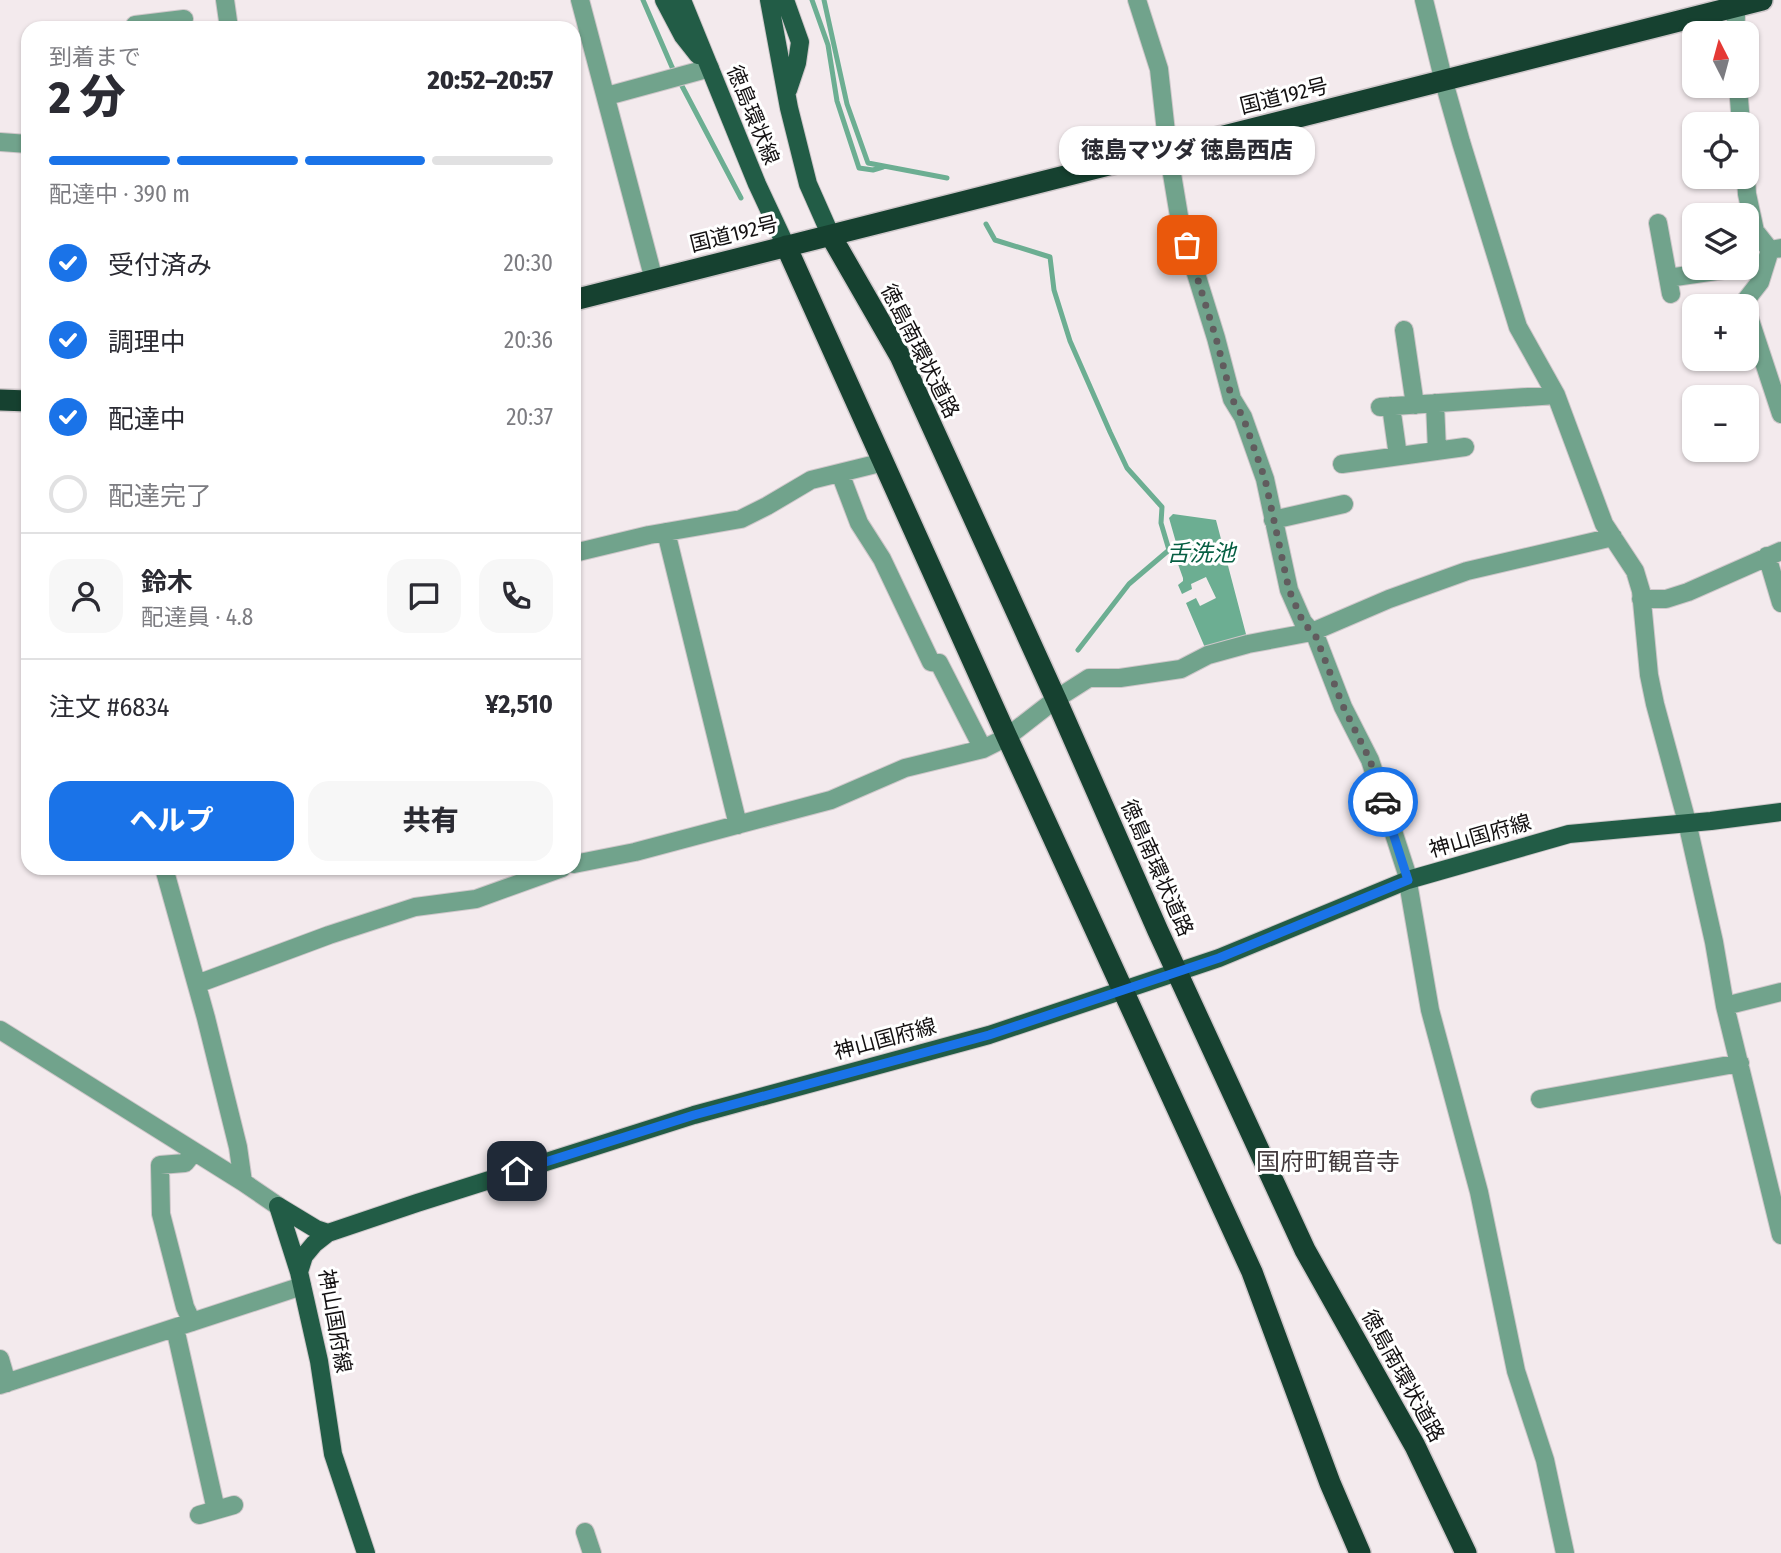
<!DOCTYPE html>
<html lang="ja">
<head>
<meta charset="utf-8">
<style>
	:root { --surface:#fff; --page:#f7f7f7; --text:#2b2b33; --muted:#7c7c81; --line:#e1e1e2; --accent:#1a73e8 }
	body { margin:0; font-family:"Fira Sans Condensed","Noto Sans JP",sans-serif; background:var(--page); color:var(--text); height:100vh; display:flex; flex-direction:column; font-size:26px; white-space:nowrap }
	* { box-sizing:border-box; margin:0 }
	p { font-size:23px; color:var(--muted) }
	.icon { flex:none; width:38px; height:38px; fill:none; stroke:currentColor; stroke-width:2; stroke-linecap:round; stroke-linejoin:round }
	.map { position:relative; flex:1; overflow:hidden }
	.details { position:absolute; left:21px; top:21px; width:560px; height:854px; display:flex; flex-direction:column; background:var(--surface); border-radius:21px; box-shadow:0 2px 5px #0004 }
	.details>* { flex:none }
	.needle { width:46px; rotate:354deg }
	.controls { position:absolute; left:1682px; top:21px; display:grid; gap:14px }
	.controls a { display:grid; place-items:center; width:77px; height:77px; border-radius:14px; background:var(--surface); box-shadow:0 2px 5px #0004; font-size:35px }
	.pin { position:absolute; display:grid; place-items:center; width:60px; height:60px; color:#fff; margin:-30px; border-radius:14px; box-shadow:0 4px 10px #0006 }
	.courier { position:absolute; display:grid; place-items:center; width:70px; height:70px; margin:-35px; border:5px solid #1a73e8; border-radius:50%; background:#fff; color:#222; box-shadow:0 2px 9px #0007 }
	.bubble { position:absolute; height:49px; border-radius:21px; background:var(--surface); box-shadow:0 2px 5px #0004; font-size:23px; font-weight:800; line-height:49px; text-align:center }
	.overview em { font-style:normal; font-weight:800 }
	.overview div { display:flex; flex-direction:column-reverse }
	.overview { display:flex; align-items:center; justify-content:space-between; height:119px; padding:0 28px }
	h1 { font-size:46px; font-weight:800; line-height:52px }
	.bar { display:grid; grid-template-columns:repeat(4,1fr); gap:10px 7px; align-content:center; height:84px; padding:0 28px }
	.bar i { height:9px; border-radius:5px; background:var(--line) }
	.bar .active { background:var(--accent) }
	.bar p { grid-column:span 4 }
	.line { display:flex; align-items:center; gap:18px; padding:0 28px; border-top:2px solid var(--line) }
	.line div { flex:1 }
	.round { display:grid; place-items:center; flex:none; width:74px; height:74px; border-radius:21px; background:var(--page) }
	ol { padding:0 28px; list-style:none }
	li { display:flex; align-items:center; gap:21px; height:77px }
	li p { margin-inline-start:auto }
	li .icon { padding:7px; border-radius:50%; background:var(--accent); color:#fff; stroke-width:4 }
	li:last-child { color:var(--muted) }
	li i { width:38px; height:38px; border:4px solid var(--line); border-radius:50% }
	.cta { display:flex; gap:14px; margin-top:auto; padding:14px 28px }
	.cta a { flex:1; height:80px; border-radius:21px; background:var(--accent); color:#fff; font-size:28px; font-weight:800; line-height:80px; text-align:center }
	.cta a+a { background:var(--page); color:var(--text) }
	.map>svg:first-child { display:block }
	.water { fill:#6cae92 }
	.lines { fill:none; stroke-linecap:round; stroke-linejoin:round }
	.stream { stroke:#6cae92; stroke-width:5 }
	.minor-casing { stroke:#cfc7ca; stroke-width:20 }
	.major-casing { stroke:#cfc7ca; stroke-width:20 }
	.highway-casing { stroke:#cfc7ca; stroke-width:24 }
	.minor { stroke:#71a38c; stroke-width:18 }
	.major { stroke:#225c46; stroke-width:18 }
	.highway { stroke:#164130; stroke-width:21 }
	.done { stroke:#615c5e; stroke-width:7; stroke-dasharray:0 12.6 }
	.route { stroke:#1a73e8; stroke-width:9 }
	.labels { text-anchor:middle; stroke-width:6; stroke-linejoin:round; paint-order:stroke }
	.street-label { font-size:21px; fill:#131011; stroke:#fff }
	.water-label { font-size:23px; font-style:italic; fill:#065f43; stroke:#fff }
	.quarter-label { font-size:24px; fill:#443c3f; stroke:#fff }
</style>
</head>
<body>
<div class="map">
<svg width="1781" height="1553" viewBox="0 0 1781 1553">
	<rect width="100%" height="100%" fill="#f3eaed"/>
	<path class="water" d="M1173,514L1216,520L1247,638L1206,650L1186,603L1196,598L1200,606L1216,598L1206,577L1191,584L1192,589L1182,594L1178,585L1183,581V578L1174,553L1177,546L1169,518Z"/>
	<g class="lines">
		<path class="stream" d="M643,0L672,67L741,198
			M812,0L828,45L837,101L859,168L873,170L883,167
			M824,0L847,104L868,163L947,178
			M986,224L995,240L1050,257L1054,290L1070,341L1110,432L1127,468L1162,507L1161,523L1169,550L1129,584L1078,650"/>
		<defs>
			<path id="minor" d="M225,0L229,28
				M580,0L654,280
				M1137,0L1159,69L1168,150L1180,222L1216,338L1232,399L1243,417L1265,479L1289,590L1303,622L1316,637L1343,707L1370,760L1406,871L1430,1010L1479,1192L1516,1371L1545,1460L1565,1553
				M1424,0L1444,82L1461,142L1518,327L1556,395L1604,524L1635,571L1641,591L1649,675L1655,704L1687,822L1714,942L1725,1006L1781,1235
				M135,25L184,19
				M1735,33L1737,0
				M1738,86L1741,124
				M607,96L710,68
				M0,142L28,144
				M1746,177L1747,194L1755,231L1770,250L1781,248
				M1658,223L1671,294
				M1770,250L1760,282L1746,300L1748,314L1781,414
				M1668,278L1737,268
				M1404,330L1415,405
				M1435,403L1437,451
				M1391,406L1398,456
				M1380,407L1556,395
				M1342,464L1465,447
				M840,473L859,523L882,559L931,662L939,663L983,749
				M1273,520L1344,504
				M666,532L738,825
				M574,553L649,535L741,519L767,506L811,480L884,462
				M1767,556L1781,603
				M1641,599H1666L1688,592L1781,551
				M574,864L635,852L831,800L905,768L983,749L1007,737L1056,699L1089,678H1120L1181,669L1208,655L1248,644L1312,632L1389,599L1467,571L1613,537
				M164,868L206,1018L238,1147L243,1182
				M197,984L329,935L415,907L476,899L562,868
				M1725,1006L1781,992
				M0,1030L243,1182L278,1206
				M1540,1099L1740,1063
				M192,1322L185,1307L161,1214L160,1165L185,1163L194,1152
				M175,1328L216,1510
				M0,1359L7,1383
				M0,1385L302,1286
				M199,1515L234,1505
				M585,1532L592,1553"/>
			<path id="major" d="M664,0L683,36L698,55
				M682,0L757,184L786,246
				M769,0L789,108L808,184L831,236
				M785,0L800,42L797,63L788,90
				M278,1206L299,1272
				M278,1206L316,1229L328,1233
				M366,1553L333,1454L319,1361L299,1272L304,1256L314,1244L328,1233L417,1203L694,1115L989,1035L1219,958L1408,880L1569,834L1711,821L1781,812"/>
			<path id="highway" d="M831,236L900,356L1056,699L1158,931L1305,1250L1415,1446L1466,1553
				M786,246L1007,737L1252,1272L1330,1483L1360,1553
				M574,300L1762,0
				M0,400L28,401"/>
		</defs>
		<use href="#minor" class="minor-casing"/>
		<use href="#major" class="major-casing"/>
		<use href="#highway" class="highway-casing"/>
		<use href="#minor" class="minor"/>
		<use href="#major" class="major"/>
		<use href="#highway" class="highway"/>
	</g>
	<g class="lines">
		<path class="done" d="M1187,245L1216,338L1232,399L1243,417L1265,479L1289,590L1303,622L1316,637L1343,706L1370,760L1383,802"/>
		<path class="route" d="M517,1171L694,1115L989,1035L1219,958L1408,880L1383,802"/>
	</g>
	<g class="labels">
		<g class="street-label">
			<text transform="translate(1284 96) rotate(-14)" y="7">国道192号</text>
			<text transform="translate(753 115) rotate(68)" y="7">徳島環状線</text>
			<text transform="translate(734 234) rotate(-14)" y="7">国道192号</text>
			<text transform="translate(920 351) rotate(63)" y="7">徳島南環状道路</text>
			<text transform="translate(1480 836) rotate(-16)" y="7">神山国府線</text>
			<text transform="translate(1157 868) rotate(66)" y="7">徳島南環状道路</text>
			<text transform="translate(885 1039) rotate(-15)" y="7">神山国府線</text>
			<text transform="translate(335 1321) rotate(80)" y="7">神山国府線</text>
			<text transform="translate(1403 1376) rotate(61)" y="7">徳島南環状道路</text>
		</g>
		<g class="water-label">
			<text x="1201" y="561">舌洗池</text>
		</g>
		<g class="quarter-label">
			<text x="1328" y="1170">国府町観音寺</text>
		</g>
	</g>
</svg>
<div class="controls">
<a><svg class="needle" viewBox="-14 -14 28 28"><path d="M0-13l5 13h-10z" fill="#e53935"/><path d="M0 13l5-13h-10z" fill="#7c7c81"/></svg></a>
<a><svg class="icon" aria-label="locate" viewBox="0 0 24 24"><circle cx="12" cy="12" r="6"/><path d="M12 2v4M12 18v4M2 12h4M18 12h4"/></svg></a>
<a><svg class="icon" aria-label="layers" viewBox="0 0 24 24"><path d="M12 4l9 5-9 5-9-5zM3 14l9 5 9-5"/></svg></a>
<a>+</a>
<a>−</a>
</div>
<div class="pin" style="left:1187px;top:245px;background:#ea580c"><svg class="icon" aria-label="bag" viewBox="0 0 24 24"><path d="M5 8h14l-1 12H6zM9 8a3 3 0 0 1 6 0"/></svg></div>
<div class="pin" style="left:517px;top:1171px;background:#1f2937"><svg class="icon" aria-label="home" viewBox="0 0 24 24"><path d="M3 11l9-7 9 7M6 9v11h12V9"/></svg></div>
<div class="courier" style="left:1383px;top:802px"><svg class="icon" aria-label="car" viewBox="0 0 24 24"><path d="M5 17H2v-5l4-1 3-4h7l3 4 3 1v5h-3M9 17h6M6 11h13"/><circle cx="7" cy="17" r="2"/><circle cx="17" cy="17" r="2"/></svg></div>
<div class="bubble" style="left:1059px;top:126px;width:256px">徳島マツダ 徳島西店</div>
<section class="details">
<div class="overview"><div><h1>2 分</h1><p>到着まで</p></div><em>20:52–20:57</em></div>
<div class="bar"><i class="active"></i><i class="active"></i><i class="active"></i><i></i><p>配達中 · 390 m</p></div>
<ol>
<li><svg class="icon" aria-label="check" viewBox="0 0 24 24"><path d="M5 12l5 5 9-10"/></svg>受付済み<p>20:30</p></li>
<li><svg class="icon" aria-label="check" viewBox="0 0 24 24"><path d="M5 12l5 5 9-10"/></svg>調理中<p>20:36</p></li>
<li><svg class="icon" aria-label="check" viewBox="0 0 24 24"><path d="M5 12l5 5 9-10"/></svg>配達中<p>20:37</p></li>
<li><i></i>配達完了</li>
</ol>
<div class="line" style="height:126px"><a class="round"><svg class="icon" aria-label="person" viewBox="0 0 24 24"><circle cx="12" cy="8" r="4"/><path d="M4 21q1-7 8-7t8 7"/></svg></a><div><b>鈴木</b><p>配達員 · 4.8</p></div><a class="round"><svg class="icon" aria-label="chat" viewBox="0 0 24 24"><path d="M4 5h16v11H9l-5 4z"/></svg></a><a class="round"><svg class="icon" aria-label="phone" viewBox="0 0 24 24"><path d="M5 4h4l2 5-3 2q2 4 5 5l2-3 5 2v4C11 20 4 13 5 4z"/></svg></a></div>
<div class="line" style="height:91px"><div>注文 #6834</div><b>¥2,510</b></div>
<div class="cta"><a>ヘルプ</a><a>共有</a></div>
</section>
</div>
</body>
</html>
